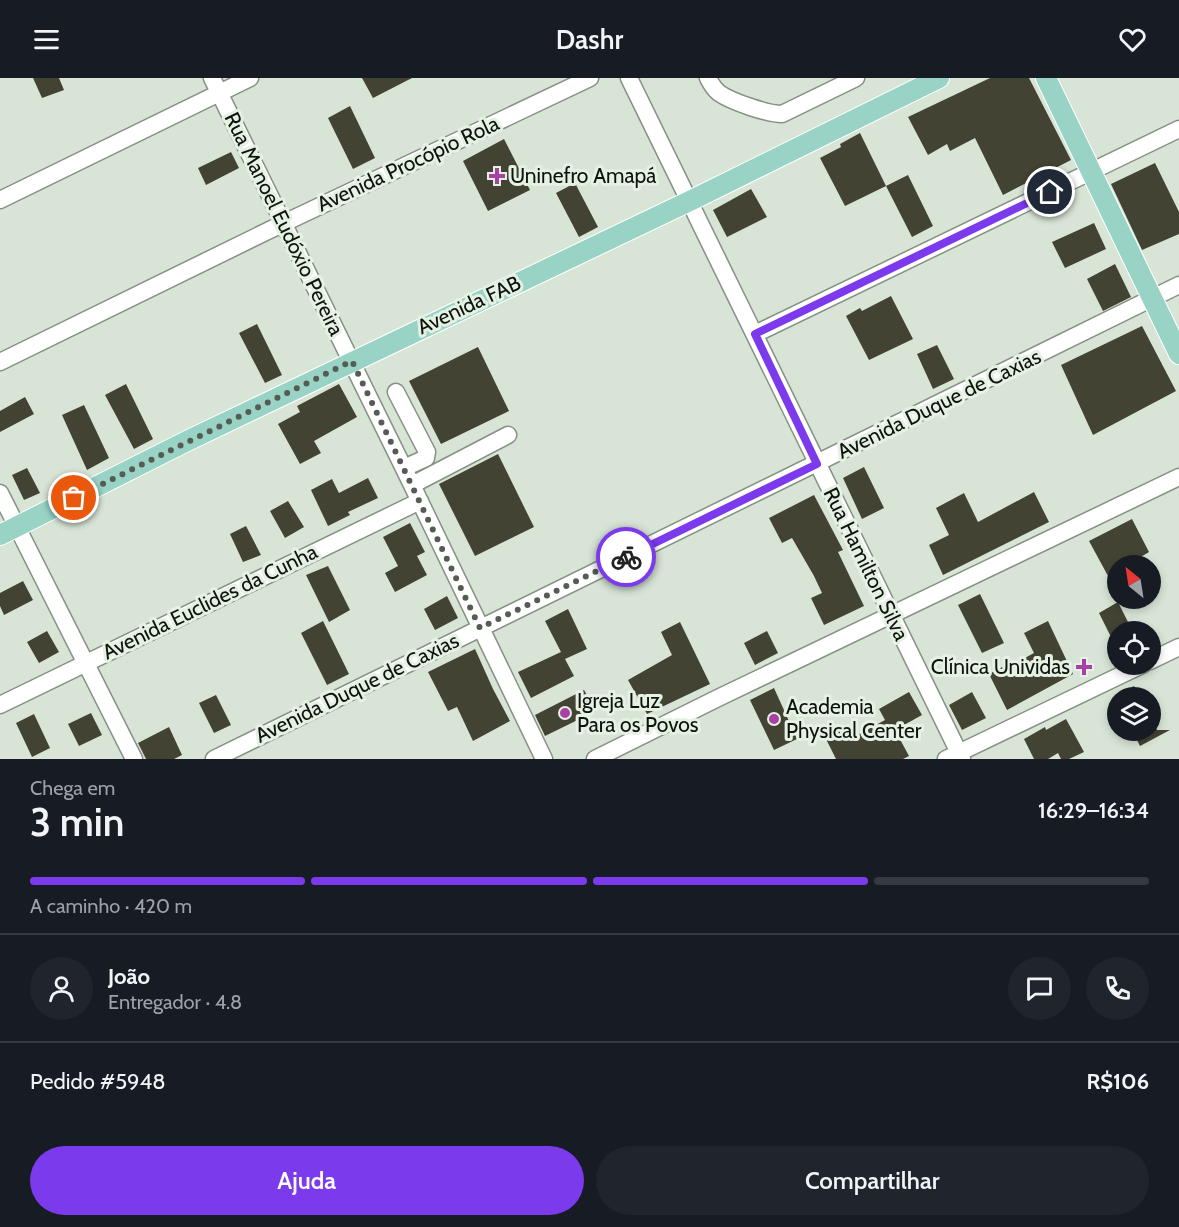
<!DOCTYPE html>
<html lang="pt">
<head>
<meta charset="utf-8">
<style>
	:root { --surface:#171b24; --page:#20242c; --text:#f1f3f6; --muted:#9ea1a6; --line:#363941; --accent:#7c3aed }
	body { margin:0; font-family:Cabin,sans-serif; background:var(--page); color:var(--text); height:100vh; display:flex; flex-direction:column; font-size:22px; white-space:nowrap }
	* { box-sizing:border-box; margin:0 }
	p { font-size:20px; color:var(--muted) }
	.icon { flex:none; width:33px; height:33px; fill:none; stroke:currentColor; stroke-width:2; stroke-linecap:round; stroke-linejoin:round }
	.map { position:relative; height:681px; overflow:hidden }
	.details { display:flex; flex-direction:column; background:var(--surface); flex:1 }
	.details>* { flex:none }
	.needle { width:39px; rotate:330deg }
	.fabs { position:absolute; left:1107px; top:477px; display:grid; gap:12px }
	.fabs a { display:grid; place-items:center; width:54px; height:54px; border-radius:50%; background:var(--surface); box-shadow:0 3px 9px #0003; font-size:30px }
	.pin { position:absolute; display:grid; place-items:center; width:51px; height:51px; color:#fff; margin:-26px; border:3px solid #fff; border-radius:50%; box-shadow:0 2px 6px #0007 }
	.courier { position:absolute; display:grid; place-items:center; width:60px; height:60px; margin:-30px; border:4px solid #7c3aed; border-radius:50%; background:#fff; color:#222; box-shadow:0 2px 8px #0007 }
	.overview em { font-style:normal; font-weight:600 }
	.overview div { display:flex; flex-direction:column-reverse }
	.overview { display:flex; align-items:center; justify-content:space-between; height:102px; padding:0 30px }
	h1 { font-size:39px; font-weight:600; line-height:45px }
	.bar { display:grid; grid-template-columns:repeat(4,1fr); gap:9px 6px; align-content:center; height:72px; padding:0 30px }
	.bar i { height:8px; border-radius:4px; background:var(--line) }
	.bar .active { background:var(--accent) }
	.bar p { grid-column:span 4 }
	.line { display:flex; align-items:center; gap:15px; padding:0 30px; border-top:2px solid var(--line) }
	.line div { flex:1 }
	.round { display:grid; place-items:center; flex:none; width:63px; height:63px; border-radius:32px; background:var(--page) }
	.action { display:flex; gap:12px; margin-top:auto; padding:12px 30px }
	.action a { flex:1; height:69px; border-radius:36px; background:var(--accent); color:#fff; font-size:24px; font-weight:600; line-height:69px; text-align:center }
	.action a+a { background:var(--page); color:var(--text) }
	header { display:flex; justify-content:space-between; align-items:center; height:78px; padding:0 30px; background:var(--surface); font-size:27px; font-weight:600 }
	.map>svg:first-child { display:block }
	.building { fill:#434333 }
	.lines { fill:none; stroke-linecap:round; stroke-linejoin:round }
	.minor-casing { stroke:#859183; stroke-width:19 }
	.major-casing { stroke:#fff; stroke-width:22 }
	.minor { stroke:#fff; stroke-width:16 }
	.major { stroke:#98d3c5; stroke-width:20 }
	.done { stroke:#555c54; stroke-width:6; stroke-dasharray:0 10.8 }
	.route { stroke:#7c3aed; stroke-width:8 }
	.poi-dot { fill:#a941a4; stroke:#e5f2e3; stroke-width:2 }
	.labels { text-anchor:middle; stroke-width:6; stroke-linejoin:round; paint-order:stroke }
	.street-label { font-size:21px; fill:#0f130e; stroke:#e5f2e3 }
	.poi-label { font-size:21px; fill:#0f130e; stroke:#e5f2e3; text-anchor:start }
</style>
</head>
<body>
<header><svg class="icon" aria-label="menu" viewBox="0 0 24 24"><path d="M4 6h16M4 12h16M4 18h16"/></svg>Dashr<svg class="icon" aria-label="heart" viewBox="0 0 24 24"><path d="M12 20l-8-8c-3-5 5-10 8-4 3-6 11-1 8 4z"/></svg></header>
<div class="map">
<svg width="1179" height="681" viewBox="0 0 1179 681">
	<rect width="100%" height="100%" fill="#d8e5d6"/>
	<path class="building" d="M33,0H59L64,12L42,20Z
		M362,0H412L373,20Z
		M990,0H1029L1071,82L1003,117L975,60L950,73L947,66L928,77L908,39Z
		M350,28L375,80L353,91L328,40Z
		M860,55L886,108L845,128L820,80L841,69L840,66Z
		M504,61L530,112L488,133L463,83Z
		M231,74L239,90L206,107L198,90Z
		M1155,85L1179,134V156L1142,172L1111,106Z
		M908,97L933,148L912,159L886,108Z
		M575,105L598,149L579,159L556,115Z
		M751,111L767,139L727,159L713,132Z
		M1094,145L1106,171L1065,190L1052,164Z
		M1115,186L1131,219L1103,233L1087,201Z
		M891,218L913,261L869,282L846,238L860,230L862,233Z
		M257,246L282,297L265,305L239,255Z
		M1142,248L1176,313L1093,357L1061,287Z
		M937,267L954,301L933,311L917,276Z
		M478,269L509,333L441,366L409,303Z
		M126,306L153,361L134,371L105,317Z
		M339,306L357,339L314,363L321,375L300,386L278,346L300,334L297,328Z
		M25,319L34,336L0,354V333Z
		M84,327L109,380L87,392L62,337Z
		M498,376L534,449L475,478L439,406Z
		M864,389L884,430L862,441L843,400Z
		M27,390L40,415L24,422L12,397Z
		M368,400L378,420L348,434L350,437L328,448L311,412L332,401L339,415Z
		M1034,414L1049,444L943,497L929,467L949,457L936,430L964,415L978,444Z
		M814,417L843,472L838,474L864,528L824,547L811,520L822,515L814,498L792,460L782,465L769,440Z
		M288,423L304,449L285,460L270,433Z
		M1132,441L1149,474L1126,488H1118V492L1108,498L1089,463Z
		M410,445L425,474L417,478L427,497L395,514L385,495L398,488L383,459Z
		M246,448L261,477L243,484L230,456Z
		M328,488L350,532L329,544L306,497Z
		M23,503L33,522L4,537L0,528V515Z
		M980,516L1004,565L982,575L958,527Z
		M447,518L458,540L435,552L424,531Z
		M1118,524L1133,554H1118V573L1099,535Z
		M568,531L587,571L565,581L574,598L531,620L518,594L561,574L545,543Z
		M323,543L349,596L327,607L301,555Z
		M1048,543L1073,596L1007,632L989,596L1010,585L1012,587L1034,575L1024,555Z
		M680,544L710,606L647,636L628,602L672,577L661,554Z
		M47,553L59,574L39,585L27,564Z
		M767,553L778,575L755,587L744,565Z
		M475,571L493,611L510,643L473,663L457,629L448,633L428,594Z
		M1134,608L1140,620H1112Z
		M774,610L797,661L774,672L750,622Z
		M584,612L596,633L545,658L535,637Z
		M909,614L922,637L895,652L909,678L903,681H836L825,659L843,648L850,661L885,642L879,631Z
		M972,614L986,640L962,652L949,627Z
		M216,617L231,647L214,655L199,625Z
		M91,635L102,657L79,668L68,646Z
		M34,636L50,670L32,679L16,645Z
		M1150,639L1157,652H1170L1140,668L1132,652H1150Z
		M1066,641L1084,674L1069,681H1061L1058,675L1048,681H1034L1024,661L1045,649L1046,652Z
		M169,649L182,677L174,681H146L138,665Z"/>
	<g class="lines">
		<defs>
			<path id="minor" d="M212,0L412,407L544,681
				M629,0L962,681
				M708,0C711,6 714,11 719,15C732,24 768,36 782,36L856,0
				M0,122L250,0
				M755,256L1179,51
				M0,284L284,145L590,0
				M396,314L427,374L426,380L404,390
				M412,407L508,357
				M0,415L134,681
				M1150,583L1179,569
				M0,627L420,423
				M214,681L1179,207
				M595,681L720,619L1179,399
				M946,681L1144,586"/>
			<path id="major" d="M1046,0L1179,276
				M0,457L189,362L696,120L939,0"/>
		</defs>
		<use href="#minor" class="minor-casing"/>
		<use href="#major" class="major-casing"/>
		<use href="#minor" class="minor"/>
		<use href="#major" class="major"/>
	</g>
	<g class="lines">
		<path class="done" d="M74,420L352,283L480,550L626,479"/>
		<path class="route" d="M626,479L817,386L755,256L1050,114"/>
	</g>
	<g class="poi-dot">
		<path d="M494 89h6v6h6v6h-6v6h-6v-6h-6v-6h6z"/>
		<path d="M1081 580h6v6h6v6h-6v6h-6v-6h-6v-6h6z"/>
		<circle cx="565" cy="635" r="6"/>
		<circle cx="774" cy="641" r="6"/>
	</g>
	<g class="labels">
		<g class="street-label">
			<text transform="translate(408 86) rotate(-25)" y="7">Avenida Procópio Rola</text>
			<text transform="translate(284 146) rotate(64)" y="7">Rua Manoel Eudóxio Pereira</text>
			<text transform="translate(469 227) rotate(-25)" y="7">Avenida FAB</text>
			<text transform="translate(939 326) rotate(-26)" y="7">Avenida Duque de Caxias</text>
			<text transform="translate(866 486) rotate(64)" y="7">Rua Hamilton Silva</text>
			<text transform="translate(210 524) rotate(-26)" y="7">Avenida Euclides da Cunha</text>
			<text transform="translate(357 610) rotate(-26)" y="7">Avenida Duque de Caxias</text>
		</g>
		<g class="poi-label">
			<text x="510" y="105">Uninefro Amapá</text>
			<text x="1070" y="596" text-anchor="end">Clínica Unividas</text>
			<text x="577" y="630">Igreja Luz<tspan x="577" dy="24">Para os Povos</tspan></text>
			<text x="786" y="636">Academia<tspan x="786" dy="24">Physical Center</tspan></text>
		</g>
	</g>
</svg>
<div class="fabs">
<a><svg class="needle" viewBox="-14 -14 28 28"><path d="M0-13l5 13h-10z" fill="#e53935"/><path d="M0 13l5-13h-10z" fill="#9ea1a6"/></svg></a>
<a><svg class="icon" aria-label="locate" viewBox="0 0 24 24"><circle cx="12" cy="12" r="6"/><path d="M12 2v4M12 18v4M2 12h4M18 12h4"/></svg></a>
<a><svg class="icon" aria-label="layers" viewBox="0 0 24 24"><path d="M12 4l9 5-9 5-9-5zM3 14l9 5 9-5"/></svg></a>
</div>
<div class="pin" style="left:74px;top:420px;background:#ea580c"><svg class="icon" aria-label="bag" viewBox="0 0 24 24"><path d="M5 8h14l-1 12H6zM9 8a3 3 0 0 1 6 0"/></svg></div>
<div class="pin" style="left:1050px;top:114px;background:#1f2937"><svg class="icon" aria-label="home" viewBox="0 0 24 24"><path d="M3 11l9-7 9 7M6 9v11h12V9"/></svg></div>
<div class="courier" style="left:626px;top:479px"><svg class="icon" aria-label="bike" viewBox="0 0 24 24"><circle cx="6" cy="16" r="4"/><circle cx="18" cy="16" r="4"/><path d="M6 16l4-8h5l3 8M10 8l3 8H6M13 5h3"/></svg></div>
</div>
<section class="details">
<div class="overview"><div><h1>3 min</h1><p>Chega em</p></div><em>16:29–16:34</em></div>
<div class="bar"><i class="active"></i><i class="active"></i><i class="active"></i><i></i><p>A caminho · 420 m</p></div>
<div class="line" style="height:108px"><a class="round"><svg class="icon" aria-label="person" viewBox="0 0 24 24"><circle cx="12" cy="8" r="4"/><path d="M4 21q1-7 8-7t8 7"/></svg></a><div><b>João</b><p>Entregador · 4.8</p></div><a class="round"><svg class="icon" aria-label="chat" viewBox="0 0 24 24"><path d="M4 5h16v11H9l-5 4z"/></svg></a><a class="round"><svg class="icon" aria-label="phone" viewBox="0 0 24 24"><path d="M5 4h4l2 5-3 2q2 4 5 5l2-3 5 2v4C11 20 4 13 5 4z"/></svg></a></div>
<div class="line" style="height:78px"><div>Pedido #5948</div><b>R$106</b></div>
<div class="action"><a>Ajuda</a><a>Compartilhar</a></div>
</section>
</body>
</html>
